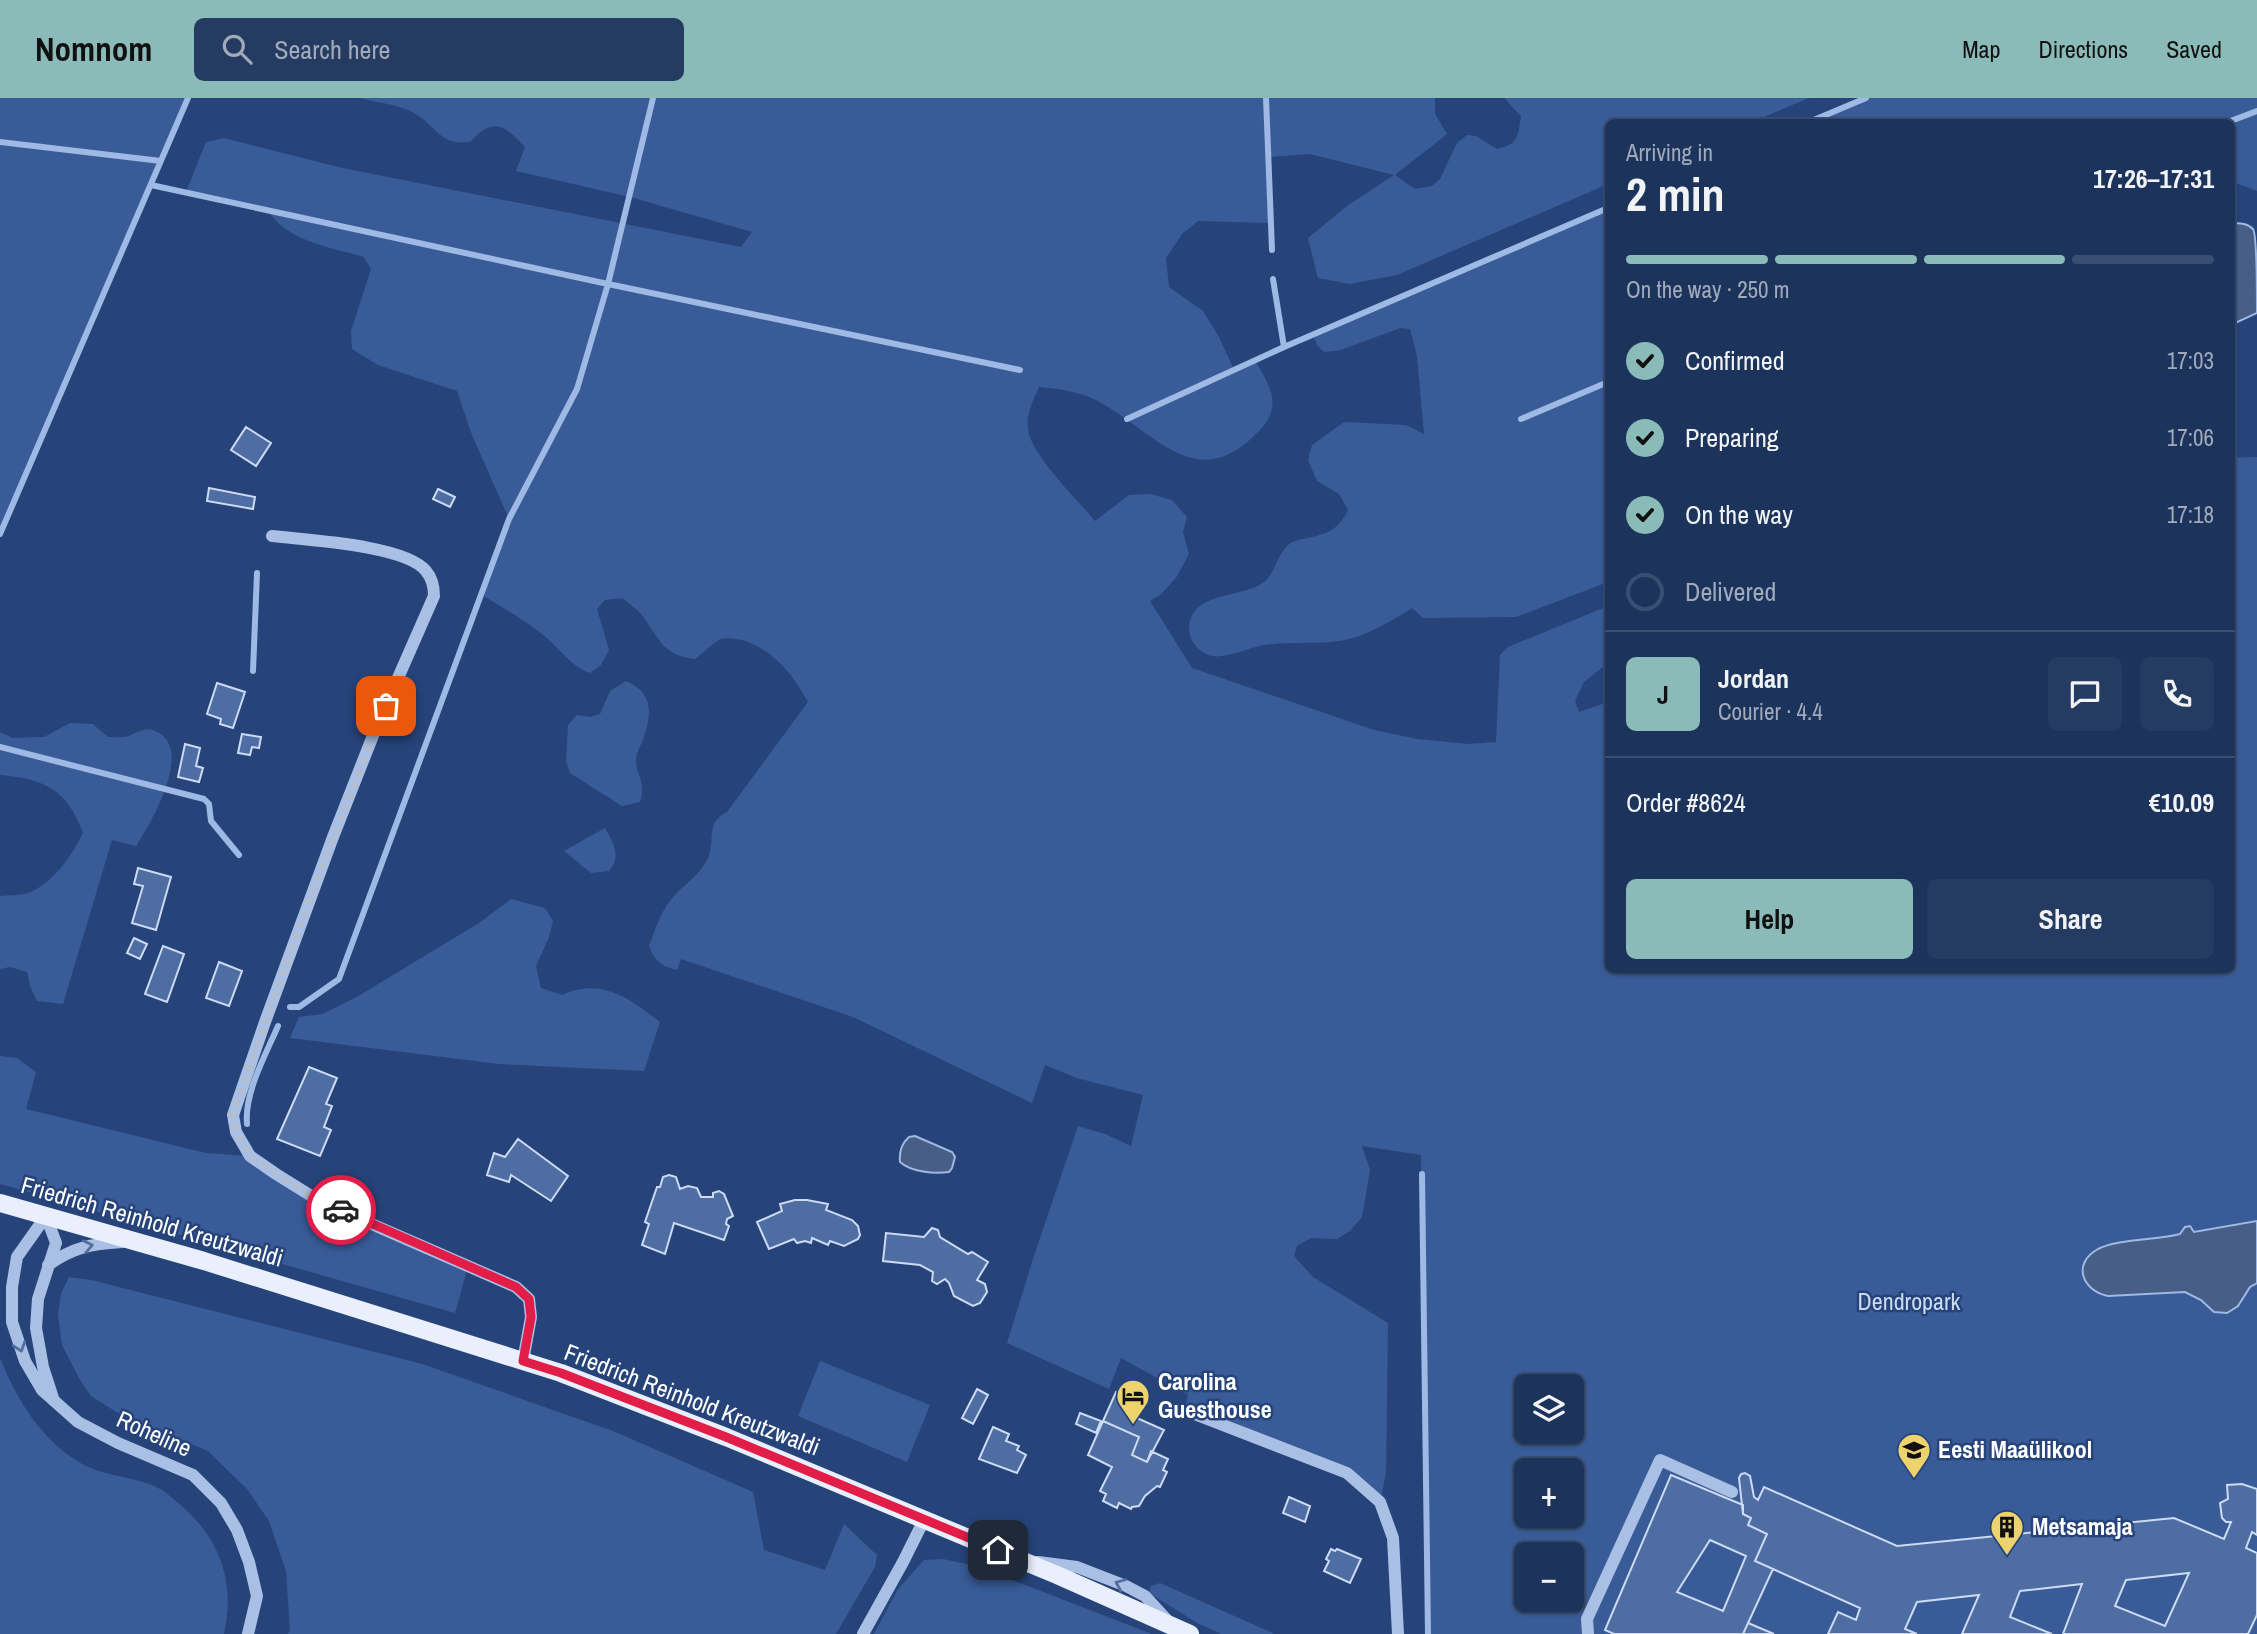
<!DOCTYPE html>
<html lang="en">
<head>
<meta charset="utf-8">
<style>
	:root { --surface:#1c335c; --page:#253b62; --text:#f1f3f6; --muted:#a0aabb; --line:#3a4e72; --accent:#8bbbb9 }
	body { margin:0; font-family:"Archivo Narrow",sans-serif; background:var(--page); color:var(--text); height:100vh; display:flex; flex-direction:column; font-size:26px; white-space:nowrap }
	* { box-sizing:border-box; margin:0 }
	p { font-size:23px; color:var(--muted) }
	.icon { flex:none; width:38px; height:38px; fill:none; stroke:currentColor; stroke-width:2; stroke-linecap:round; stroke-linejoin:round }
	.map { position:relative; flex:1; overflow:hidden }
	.drawer { position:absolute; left:1605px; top:21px; width:630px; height:854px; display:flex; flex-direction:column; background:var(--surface); border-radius:10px; box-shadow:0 2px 5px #0004,0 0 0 2px var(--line) }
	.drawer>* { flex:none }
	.buttons { position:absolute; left:1514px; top:1276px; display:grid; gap:14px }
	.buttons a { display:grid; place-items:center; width:70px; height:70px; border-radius:10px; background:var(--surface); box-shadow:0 2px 5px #0004,0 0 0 2px var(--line); font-size:35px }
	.pin { position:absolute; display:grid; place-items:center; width:60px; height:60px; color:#fff; margin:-30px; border-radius:14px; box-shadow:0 4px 10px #0006 }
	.courier { position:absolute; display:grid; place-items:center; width:70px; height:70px; margin:-35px; border:5px solid #e11d48; border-radius:50%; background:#fff; color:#222; box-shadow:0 2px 9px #0007 }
	.overview em { font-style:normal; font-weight:700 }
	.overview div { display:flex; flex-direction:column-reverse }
	.overview { display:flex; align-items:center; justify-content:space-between; height:119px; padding:0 21px }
	h1 { font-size:46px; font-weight:700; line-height:52px }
	.bar { display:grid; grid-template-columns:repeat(4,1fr); gap:10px 7px; align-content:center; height:84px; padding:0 21px }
	.bar i { height:9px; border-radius:5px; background:var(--line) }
	.bar .active { background:var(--accent) }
	.bar p { grid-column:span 4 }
	.line { display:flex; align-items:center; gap:18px; padding:0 21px; border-top:2px solid var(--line) }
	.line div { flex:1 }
	.round { display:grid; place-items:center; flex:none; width:74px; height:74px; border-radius:10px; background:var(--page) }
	ol { padding:0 21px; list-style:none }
	li { display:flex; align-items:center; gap:21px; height:77px }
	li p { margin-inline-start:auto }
	li .icon { padding:7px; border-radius:50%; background:var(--accent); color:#111; stroke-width:4 }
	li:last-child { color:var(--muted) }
	li i { width:38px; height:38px; border:4px solid var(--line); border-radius:50% }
	.button { display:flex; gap:14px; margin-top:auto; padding:14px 21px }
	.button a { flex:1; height:80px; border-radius:10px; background:var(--accent); color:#111; font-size:28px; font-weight:700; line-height:80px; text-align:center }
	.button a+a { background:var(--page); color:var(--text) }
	header { display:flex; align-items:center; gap:42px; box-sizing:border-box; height:98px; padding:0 35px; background:var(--accent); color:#111 }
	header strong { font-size:33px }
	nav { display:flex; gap:38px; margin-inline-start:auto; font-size:24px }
	.search { width:490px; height:63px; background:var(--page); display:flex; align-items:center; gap:18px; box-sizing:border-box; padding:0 24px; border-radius:10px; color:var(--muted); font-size:26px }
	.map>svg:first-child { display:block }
	.green { fill:#395c98; fill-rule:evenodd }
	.water { fill:#485e86; stroke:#9eb9e4; stroke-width:2 }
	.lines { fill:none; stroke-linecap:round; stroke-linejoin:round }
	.stream { stroke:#9eb9e4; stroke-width:6 }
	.building { fill:#4e6da3; stroke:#ccdaf3; stroke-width:2; fill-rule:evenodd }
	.minor { stroke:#a9bfe4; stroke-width:12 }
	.major { stroke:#e9effc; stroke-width:18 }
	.oneway { stroke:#546f9f }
	.done { stroke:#b3bed0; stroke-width:7; stroke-dasharray:0 12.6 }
	.route { stroke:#e11d48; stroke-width:9 }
	.labels { text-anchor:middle; stroke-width:5; stroke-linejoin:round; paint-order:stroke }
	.street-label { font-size:24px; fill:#fff; stroke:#26447a }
	.park-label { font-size:24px; fill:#ccdaf3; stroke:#26447a }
	.poi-label { font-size:24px; font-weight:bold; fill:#fff; stroke:#26447a; text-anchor:start }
</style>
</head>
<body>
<header>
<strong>Nomnom</strong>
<div class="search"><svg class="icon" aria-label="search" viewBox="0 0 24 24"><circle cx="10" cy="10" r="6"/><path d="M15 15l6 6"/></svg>Search here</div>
<nav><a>Map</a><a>Directions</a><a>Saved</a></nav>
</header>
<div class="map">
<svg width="2257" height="1536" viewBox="0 0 2257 1536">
	<rect width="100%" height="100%" fill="#26447a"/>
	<path class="green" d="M0,0H188L0,436Z
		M360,0H1435V16L1447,36L1395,77L1415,91L1432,88L1440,81L1457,45L1467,37L1476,38L1497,51C1519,46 1518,38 1521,18L1504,0H1809L1752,24H1608V86L1397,177L1350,186L1318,180L1308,140L1347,108L1394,77L1310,56L1269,59L1271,125L1198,123L1182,136L1166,160L1169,189L1203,213L1219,239L1234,272L1255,262C1270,289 1284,308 1258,334C1195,399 1155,333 1096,302C1077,293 1059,291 1039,289C1033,302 1026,316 1028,331C1030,356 1078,402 1095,423L1129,397L1150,396L1172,402L1187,419L1183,434L1189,456L1176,480L1160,497L1150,503L1192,570L1374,632L1417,641L1468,646L1496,644L1500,557L1508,549L1608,508V565L1584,584L1575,603L1579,614L1608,604V872H2231V360L2257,359V1536H1428L1421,1057L1362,1048L1370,1072L1362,1119L1350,1133L1337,1141L1311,1140L1297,1148L1294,1158L1313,1179L1388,1225L1386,1375L1380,1404L1347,1375L1184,1312L1188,1297L1121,1260L1109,1291L1007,1245L1033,1161L1078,1028L1105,1036L1131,1048L1143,997L1077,980L1045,967L1032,1005L853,919L681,861L677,872C661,868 655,863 649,848C655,833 660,815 670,803C681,788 704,775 709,757C715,739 706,724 727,714L808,604C792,575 774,552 742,542C737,541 726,539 721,541C715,543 701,557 695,561C664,557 660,543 644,520C639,512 630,507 623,500L605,502L597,511L609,552L601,567L590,575C570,568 560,550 543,537C524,521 503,510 482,497L509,421L472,337L457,293L378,267L352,251L351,233L371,171L364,159C331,149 287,144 268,112L186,94L206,44L224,40L338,69L741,149L752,134L630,99L516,73L525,49C504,26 493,19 470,44C439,48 436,27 414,15C401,7 375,4 360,0ZM1526,1288H1572V1334H1526ZM1526,1372H1572V1418H1526ZM1526,1456H1572V1502H1526Z
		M1866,0H2257V93L2231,83V24H1809Z
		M1608,110V484L1516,519L1423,520L1412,510C1391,523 1369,537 1345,542C1319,547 1291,543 1264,547C1251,549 1224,561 1212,558C1203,556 1192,547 1190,537C1183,494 1240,500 1261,486C1277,476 1276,454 1292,444C1296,442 1303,441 1307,440C1328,436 1339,431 1348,412L1339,396L1317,383L1308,362L1312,347L1344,324L1406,327L1424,336L1417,258L1410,231L1400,230L1341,252L1324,254L1318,248L1312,237Z
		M626,583C653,595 652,614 644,639C642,646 636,654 636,661C635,678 647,682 640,704L622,708L570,675L566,664L568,627L577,617L590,619L600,616L610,593Z
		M70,625L93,626L108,639C113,639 120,640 124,639C136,637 142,628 155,633C196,649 150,727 136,748L112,742L63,906L37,903L30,888L27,874L10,869L0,871V798C9,797 19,798 28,795C53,786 72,757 83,735C67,691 44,681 0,677V634L13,640L44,639Z
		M605,730C613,745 622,758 609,773L591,775L564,753Z
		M511,801L545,810L553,823L549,839L536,868L541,890L562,897C601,879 629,900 660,924L644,973L499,966L290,940L299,919L322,916L355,900L479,825Z
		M0,958L17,960L36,974L26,1011L206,1055L250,1058L276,1076L468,1168L455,1215L0,1086Z
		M69,1179L91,1182L422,1266L613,1333L753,1394L764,1452L825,1472L844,1426L877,1457L875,1469L836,1536H288L290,1532L286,1473L269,1423L247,1391L208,1353L118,1315L91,1298L80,1282L62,1247L58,1216L61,1196Z
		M0,1260C17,1302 42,1344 84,1367C107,1379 139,1379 160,1391C166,1394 172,1400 177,1404C219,1438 236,1483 224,1536H0Z
		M820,1263L930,1307L907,1364L798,1318Z
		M943,1461L976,1468L1152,1536H874L898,1491L924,1462Z
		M1160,1485L1275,1536H1222L1199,1526L1149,1495L1151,1488Z"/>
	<path class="water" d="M2231,125C2239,125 2247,125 2253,131C2257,137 2257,202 2257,215L2231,227Z
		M915,1038L952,1054L955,1059L952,1070L949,1074C934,1076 911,1074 900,1064C899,1054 901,1046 909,1039Z
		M2257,1123V1185L2250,1189L2238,1208L2227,1215L2214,1214L2201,1202L2185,1194L2108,1198C2083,1193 2071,1166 2098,1151C2117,1141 2158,1142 2180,1136L2185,1129L2190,1128L2194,1134Z"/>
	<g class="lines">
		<path class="stream" d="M1266,0L1272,152
			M1809,24L1866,0
			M2228,24L2257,13
			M0,44L161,63
			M151,87L608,186L1020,272
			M1284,249L1608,110
			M1127,321L1284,249L1273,181
			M1521,321L1608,284
			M0,436L188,0
			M253,573L257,475
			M0,649L204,701L209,706L211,723L239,757
			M290,909H299L339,881L509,421L577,291L608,186L653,0
			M247,1026C244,995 266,956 278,928
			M1422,1076L1428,1536"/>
	</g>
	<path class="building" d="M246,329L271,345L256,368L231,352Z
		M209,390L255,399L253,411L207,403Z
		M438,391L455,399L450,409L433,401Z
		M217,585L245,594L233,630L220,626L221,621L207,616Z
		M242,636L261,639L259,650L252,649L250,657L238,655Z
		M185,646L200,650L196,668L203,670L199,684L178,679Z
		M138,770L171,779L156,832L132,825L143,788L134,786Z
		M134,840L147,846L140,861L127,855Z
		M163,848L184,856L167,904L145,896Z
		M219,864L242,873L229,908L206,900Z
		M309,969L337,980L326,1006L332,1008L324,1029L331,1032L320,1058L277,1041Z
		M518,1041L568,1078L551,1103L511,1077L509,1084L487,1077L494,1055L505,1059Z
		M669,1077L676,1079L680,1091L688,1088L697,1090L701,1099H713V1095L719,1093L724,1096L733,1118L727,1121L726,1126L729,1128L724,1142L674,1125L665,1156L642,1147L649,1126L645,1124L657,1089H660L663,1079Z
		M795,1102H807L828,1106L826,1112L852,1122L858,1128L860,1137L858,1141L844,1148L830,1143L828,1147L812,1140L811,1145L805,1143L797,1145L794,1141L769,1151L757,1124L782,1113L780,1106Z
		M932,1130L938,1132L940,1139L968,1156L972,1154L988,1164L977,1182L985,1186L987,1194L980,1205L973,1208L954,1198L949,1185L945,1181L937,1186L932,1183L933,1174L920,1167L883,1163L886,1135L924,1139Z
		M977,1291L988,1297L973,1326L962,1320Z
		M1116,1294L1136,1303L1130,1317L1164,1332L1147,1364L1132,1357L1139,1339L1103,1323Z
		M1080,1315L1101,1323L1096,1335L1076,1326Z
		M1103,1323L1139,1339L1132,1357L1147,1364L1151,1353L1168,1361L1163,1372L1167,1374L1160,1389L1157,1388L1145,1398L1139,1408L1132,1409L1131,1411L1119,1405L1117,1410L1103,1403L1106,1396L1100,1393L1112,1369L1088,1357Z
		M993,1329L1009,1336L1006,1343L1019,1348L1017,1352L1026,1357L1017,1375L979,1361Z
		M1745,1375L1750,1378L1754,1399L1758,1402L1764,1389L1897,1448L2174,1420L2224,1441L2231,1424H2226L2222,1420L2220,1405L2228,1401L2227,1387L2242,1386L2257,1391V1437L2252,1434L2246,1450L2257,1455V1517L2248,1536H2063L2082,1486L2020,1493L2010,1519L2052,1536H1962L1979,1497L1917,1504L1905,1531L1917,1536H1828L1838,1514L1856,1522L1860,1510L1755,1463L1767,1436L1748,1427L1751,1420L1743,1416L1739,1380L1741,1376ZM2189,1475L2165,1528L2115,1508L2126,1482Z
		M1671,1377L1743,1407V1416L1751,1420L1748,1427L1767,1436L1755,1463L1773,1471L1743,1536H1614L1605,1532ZM1710,1442L1746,1458L1723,1513L1677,1494Z
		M1289,1399L1310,1408L1305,1424L1283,1415Z
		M1331,1451L1335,1453L1337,1451L1361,1461L1350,1485L1324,1473L1329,1463L1326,1461Z
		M1748,1525L1774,1536H1743Z"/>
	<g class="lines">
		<path class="minor" d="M272,438C306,442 406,447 426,473C432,480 434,489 434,498L376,630L333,739L265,924L233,1017L236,1034L250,1058L276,1076L321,1104L516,1189L529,1201L531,1219L523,1263
			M46,1118L17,1159L12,1189V1224L25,1263L42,1292L78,1324L118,1345L193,1377L221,1405L237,1432L249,1464L257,1498L248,1536
			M46,1118L56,1145L38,1201L36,1230L43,1269L54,1303
			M48,1167C74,1149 91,1146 122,1144
			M1184,1312L1347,1375L1380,1404L1393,1440L1398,1536
			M1038,1464L1077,1469L1126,1488L1145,1498L1168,1523
			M863,1536L903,1464L924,1422
			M1588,1536L1587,1521L1660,1362L1732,1394"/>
		<path class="major" d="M0,1105L204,1163L561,1275L726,1339L1057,1477L1190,1536"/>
	</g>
	<defs><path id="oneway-chevron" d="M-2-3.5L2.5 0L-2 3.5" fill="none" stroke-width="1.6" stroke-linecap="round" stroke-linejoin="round" transform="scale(1.75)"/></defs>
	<g class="oneway">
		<use href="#oneway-chevron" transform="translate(88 1148) rotate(-12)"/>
		<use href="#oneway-chevron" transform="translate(20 1249) rotate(72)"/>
		<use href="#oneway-chevron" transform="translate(1120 1486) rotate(-157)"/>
	</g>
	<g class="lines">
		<path class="done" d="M341,1112L321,1104L250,1058L236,1034L233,1017L308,806L386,608"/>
		<path class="route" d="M341,1112L516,1189L529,1201L531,1219L523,1263L561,1275L726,1339L998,1452"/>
	</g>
	<defs>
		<symbol id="hotel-pin" viewBox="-11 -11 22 30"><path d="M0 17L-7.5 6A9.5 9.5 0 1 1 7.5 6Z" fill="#edd36e" stroke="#26447a"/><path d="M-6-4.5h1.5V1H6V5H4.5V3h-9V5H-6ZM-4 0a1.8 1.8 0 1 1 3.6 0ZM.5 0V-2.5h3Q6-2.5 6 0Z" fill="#111"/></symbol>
		<symbol id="university-pin" viewBox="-11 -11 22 30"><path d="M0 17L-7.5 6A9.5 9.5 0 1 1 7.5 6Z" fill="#edd36e" stroke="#26447a"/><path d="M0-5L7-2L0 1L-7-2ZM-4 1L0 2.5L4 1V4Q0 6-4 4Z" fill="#111"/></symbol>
		<symbol id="building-pin" viewBox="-11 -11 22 30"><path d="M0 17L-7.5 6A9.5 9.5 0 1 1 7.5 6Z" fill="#edd36e" stroke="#26447a"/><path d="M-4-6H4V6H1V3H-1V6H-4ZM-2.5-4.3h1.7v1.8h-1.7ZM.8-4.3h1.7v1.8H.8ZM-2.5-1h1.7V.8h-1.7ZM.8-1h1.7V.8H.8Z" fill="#111"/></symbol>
	</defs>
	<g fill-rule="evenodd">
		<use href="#hotel-pin" x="1114" y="1279" width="38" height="52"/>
		<use href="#university-pin" x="1895" y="1333" width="38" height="52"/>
		<use href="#building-pin" x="1988" y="1410" width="38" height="52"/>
	</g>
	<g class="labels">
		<g class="street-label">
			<text transform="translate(152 1124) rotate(16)" y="8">Friedrich Reinhold Kreutzwaldi</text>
			<text transform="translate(692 1302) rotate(21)" y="8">Friedrich Reinhold Kreutzwaldi</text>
			<text transform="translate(154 1336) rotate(24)" y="8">Roheline</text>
		</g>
		<g class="park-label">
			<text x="1909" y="1212">Dendropark</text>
		</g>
		<g class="poi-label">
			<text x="1158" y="1292">Carolina<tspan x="1158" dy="28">Guesthouse</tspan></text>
			<text x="1938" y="1360">Eesti Maaülikool</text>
			<text x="2032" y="1437">Metsamaja</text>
		</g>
	</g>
</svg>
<div class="buttons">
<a><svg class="icon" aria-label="layers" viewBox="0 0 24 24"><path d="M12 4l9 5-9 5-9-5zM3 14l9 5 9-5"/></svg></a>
<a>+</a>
<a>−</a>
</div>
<div class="pin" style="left:386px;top:608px;background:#ea580c"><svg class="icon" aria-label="bag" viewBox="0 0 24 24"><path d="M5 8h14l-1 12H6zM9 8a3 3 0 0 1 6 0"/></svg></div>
<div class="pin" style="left:998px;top:1452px;background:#1f2937"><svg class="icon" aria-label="home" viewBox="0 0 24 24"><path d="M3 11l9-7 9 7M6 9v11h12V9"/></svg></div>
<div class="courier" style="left:341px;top:1112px"><svg class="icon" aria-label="car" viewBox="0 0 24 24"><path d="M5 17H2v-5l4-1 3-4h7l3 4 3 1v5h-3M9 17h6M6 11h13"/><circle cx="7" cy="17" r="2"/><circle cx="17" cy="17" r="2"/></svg></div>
<section class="drawer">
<div class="overview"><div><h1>2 min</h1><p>Arriving in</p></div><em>17:26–17:31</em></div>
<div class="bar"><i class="active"></i><i class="active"></i><i class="active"></i><i></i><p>On the way · 250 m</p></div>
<ol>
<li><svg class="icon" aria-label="check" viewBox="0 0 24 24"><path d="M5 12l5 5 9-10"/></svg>Confirmed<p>17:03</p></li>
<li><svg class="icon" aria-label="check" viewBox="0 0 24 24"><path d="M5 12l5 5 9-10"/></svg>Preparing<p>17:06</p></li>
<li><svg class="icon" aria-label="check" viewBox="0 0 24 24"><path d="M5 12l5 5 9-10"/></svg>On the way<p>17:18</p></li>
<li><i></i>Delivered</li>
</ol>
<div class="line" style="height:126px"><b class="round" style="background:var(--accent);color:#111">J</b><div><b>Jordan</b><p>Courier · 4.4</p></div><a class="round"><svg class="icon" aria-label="chat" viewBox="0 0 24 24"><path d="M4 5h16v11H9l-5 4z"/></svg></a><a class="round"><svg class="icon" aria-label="phone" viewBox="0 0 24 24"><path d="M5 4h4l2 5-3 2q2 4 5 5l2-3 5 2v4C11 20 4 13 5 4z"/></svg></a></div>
<div class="line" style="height:91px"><div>Order #8624</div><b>€10.09</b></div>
<div class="button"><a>Help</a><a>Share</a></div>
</section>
</div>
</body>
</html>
